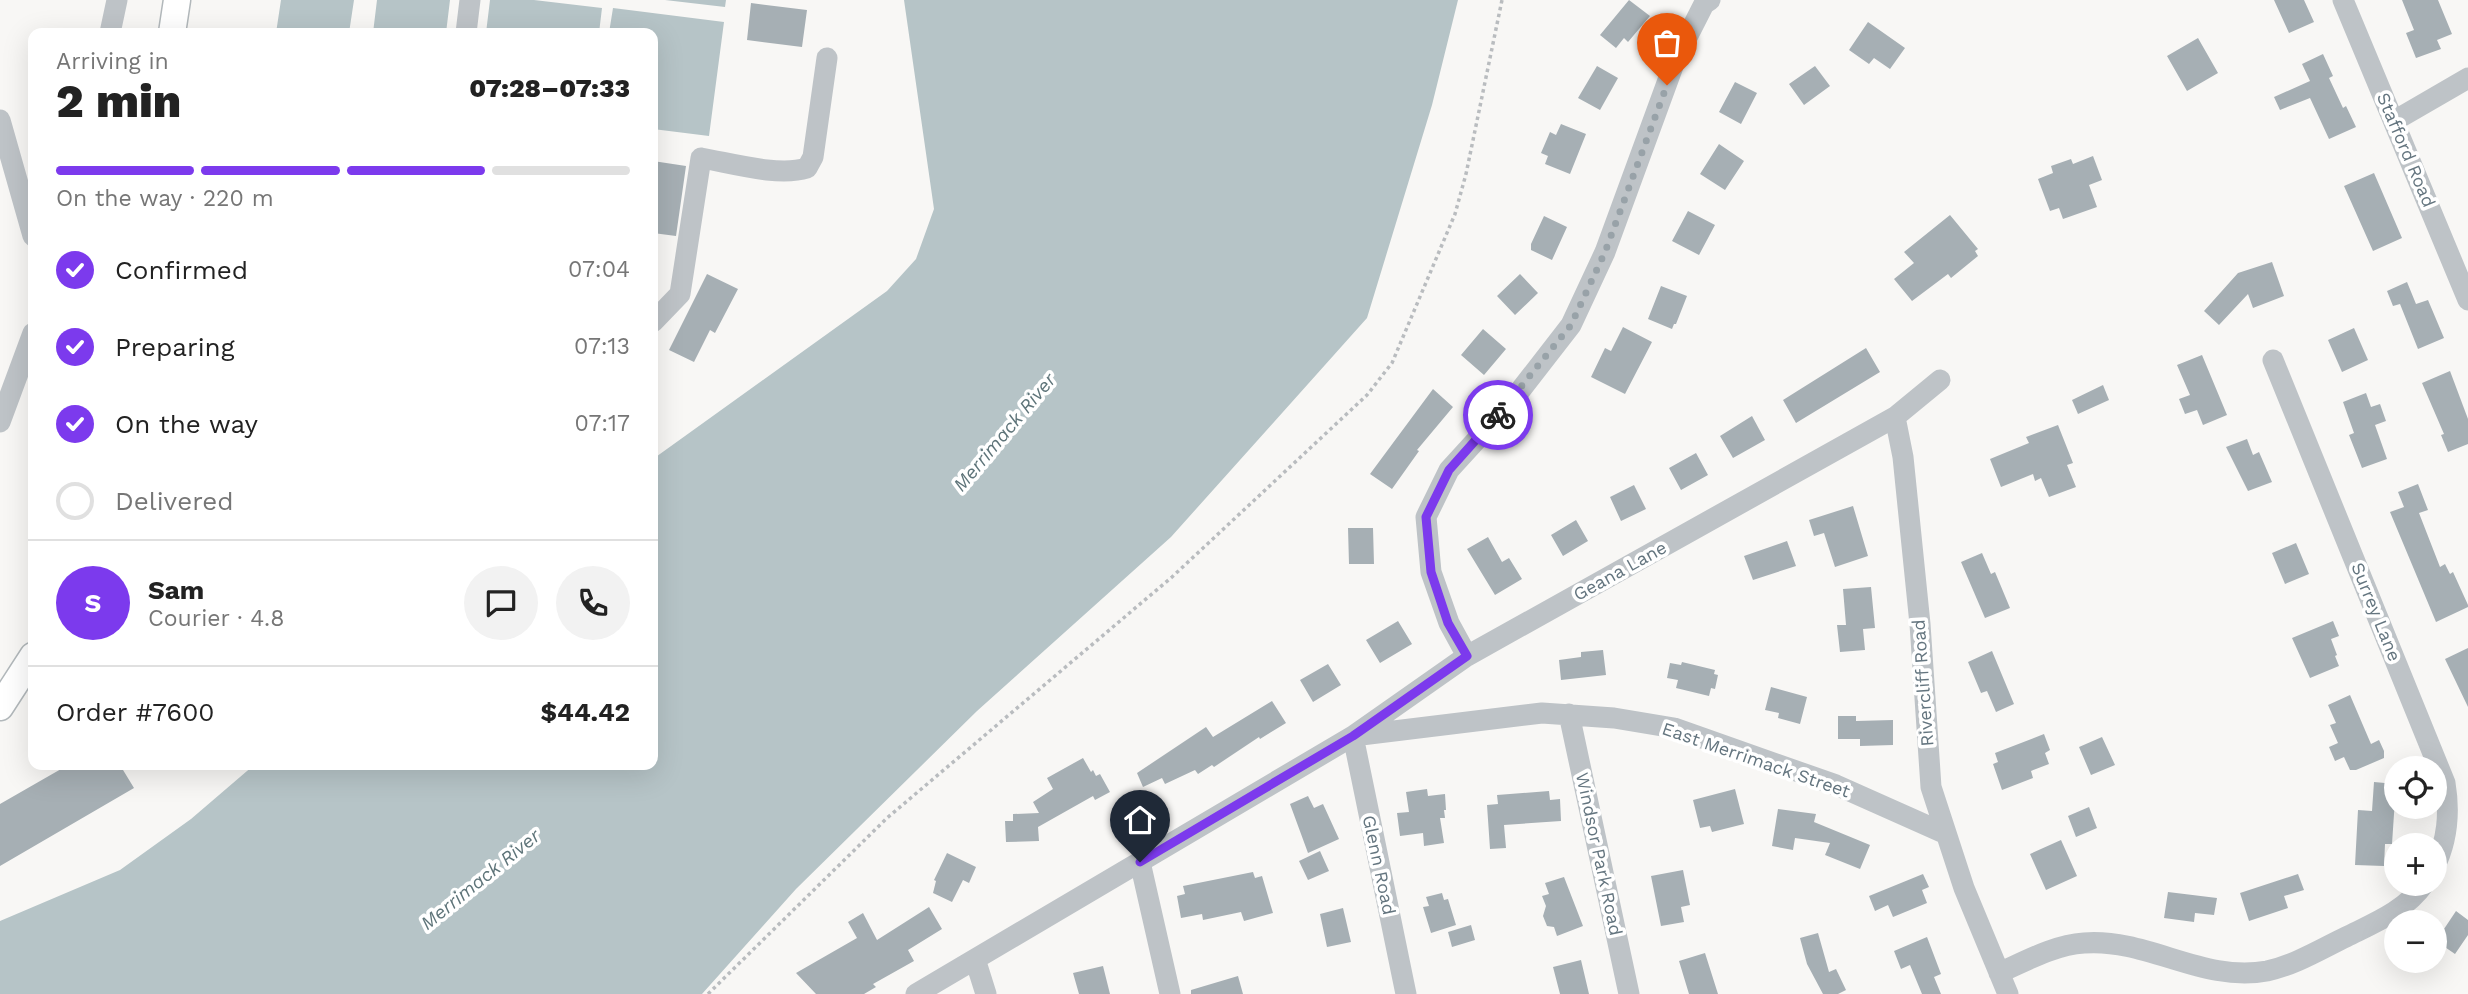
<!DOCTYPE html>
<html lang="en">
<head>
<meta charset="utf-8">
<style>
	:root { --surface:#fff; --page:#f2f2f2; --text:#222; --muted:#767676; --line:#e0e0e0; --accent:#7c3aed }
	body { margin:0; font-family:"Work Sans",sans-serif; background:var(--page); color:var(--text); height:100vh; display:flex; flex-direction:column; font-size:26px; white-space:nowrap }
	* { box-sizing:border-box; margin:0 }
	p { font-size:23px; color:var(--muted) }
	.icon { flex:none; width:38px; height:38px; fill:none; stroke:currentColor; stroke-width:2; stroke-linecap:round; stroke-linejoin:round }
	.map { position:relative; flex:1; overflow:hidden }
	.panel { position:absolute; left:28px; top:28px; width:630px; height:742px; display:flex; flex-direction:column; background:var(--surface); border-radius:14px; box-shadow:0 7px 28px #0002 }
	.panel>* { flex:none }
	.tools { position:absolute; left:2384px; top:756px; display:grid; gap:14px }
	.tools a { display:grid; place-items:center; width:63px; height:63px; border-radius:50%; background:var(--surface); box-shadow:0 7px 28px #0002; font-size:35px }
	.pin { position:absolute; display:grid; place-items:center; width:60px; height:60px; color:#fff; margin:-72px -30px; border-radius:50% 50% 50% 0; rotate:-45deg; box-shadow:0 0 7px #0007 }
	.pin .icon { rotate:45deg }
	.courier { position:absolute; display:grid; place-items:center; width:70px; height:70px; margin:-35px; border:5px solid #7c3aed; border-radius:50%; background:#fff; color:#222; box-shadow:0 2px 9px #0007 }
	.head em { font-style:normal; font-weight:800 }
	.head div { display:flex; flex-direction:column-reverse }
	.head { display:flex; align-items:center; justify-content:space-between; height:119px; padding:0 28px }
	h1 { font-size:46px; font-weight:800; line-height:52px }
	.bar { display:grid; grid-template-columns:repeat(4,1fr); gap:10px 7px; align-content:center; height:84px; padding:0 28px }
	.bar i { height:9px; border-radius:5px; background:var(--line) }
	.bar .active { background:var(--accent) }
	.bar p { grid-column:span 4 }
	.line { display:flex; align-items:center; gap:18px; padding:0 28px; border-top:2px solid var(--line) }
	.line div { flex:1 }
	.round { display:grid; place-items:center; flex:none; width:74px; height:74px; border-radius:37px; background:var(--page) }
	ol { padding:0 28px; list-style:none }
	li { display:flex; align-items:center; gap:21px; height:77px }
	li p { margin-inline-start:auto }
	li .icon { padding:7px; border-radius:50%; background:var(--accent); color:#fff; stroke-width:4 }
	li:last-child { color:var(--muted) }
	li i { width:38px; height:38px; border:4px solid var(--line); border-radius:50% }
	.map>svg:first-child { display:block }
	.water { fill:#b6c4c7 }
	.building { fill:#a6afb4 }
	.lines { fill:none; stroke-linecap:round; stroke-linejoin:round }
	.major-casing { stroke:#b2b8bb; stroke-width:29 }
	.path { stroke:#b9bcbf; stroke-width:3.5; stroke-dasharray:3.5 3.5; stroke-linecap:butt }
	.minor { stroke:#bec3c7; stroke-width:21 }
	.major { stroke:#fff; stroke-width:26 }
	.done { stroke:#98a2a8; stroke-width:7; stroke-dasharray:0 12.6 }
	.route { stroke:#7c3aed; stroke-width:9 }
	.labels { text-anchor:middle; stroke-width:7; stroke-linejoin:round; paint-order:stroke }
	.street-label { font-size:18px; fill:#64757f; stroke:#fff }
	.water-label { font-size:19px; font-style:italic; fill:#5e7479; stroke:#fff }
</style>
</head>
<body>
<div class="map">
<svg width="2468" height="994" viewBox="0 0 2468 994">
	<rect width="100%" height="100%" fill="#f8f7f5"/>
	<path class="water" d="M281,0H354L349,33H276Z
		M377,0H450L446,33H373Z
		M490,0H534L602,8L599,33H486Z
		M665,0H726L725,7Z
		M904,0H1458L1432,105L1367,318L1171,537L977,711L796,889L702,994H0V921L120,870L191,819L254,765H653V459L887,291L916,259L934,209Z
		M613,8L724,22L709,136L653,129V33H609Z"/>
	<path class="building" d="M1629,0L1650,16L1628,42L1624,38L1616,48L1600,35Z
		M2274,0H2304L2314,22L2289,33Z
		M2402,0H2438L2452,34L2437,40L2441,49L2416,58L2406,33L2414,30Z
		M751,3L807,10L802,47L747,40Z
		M1868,22L1905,48L1890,69L1874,58L1869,64L1849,50Z
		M2198,38L2218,73L2187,91L2167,56Z
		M2323,54L2333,76L2329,78L2343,108L2346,106L2356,127L2329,139L2310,98L2280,110L2274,97L2310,81L2302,64Z
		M1597,66L1618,78L1600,110L1578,98Z
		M1815,66L1830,86L1804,105L1789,84Z
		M1735,82L1757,93L1741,124L1719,112Z
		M1561,124L1586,134L1570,174L1545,164L1548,156L1541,153L1550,132L1556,135Z
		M1719,144L1744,161L1725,190L1700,174Z
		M2093,156L2102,180L2089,185L2097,207L2063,219L2059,208L2050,211L2038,179L2053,173L2051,166L2071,159L2073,164Z
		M653,161L686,166L676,236L653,233Z
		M2374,173L2402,238L2373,251L2344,186Z
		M1688,211L1715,225L1699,255L1672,241Z
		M1950,215L1978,249L1975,251L1978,256L1951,278L1948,274L1912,301L1894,279L1914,263L1904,252Z
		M1544,216L1567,227L1552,260L1531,250V244Z
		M2272,262L2284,296L2253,308L2248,294L2219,325L2204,311L2238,273Z
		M707,274L738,289L715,333L710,330L694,362L669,350Z
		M1520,274L1538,293L1515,315L1497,296Z
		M2407,282L2416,304L2428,300L2444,338L2418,349L2400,304L2393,306L2387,291Z
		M1661,286L1687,296L1676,324H1674L1672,329L1648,319Z
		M1623,327L1652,342L1625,394L1591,377L1605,348L1611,351Z
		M2354,328L2368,360L2342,372L2328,340Z
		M1483,329L1506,349L1484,375L1461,355Z
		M1866,348L1880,372L1796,423L1783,400Z
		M2202,355L2227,415L2203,425L2197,410L2185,414L2179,399L2190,395L2177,365Z
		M2450,371L2468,419V444L2448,452L2441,435L2444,434L2422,383Z
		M2103,385L2109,400L2078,414L2072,400Z
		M1433,389L1453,407L1417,450L1419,451L1392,489L1370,474Z
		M2366,393L2371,407L2380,404L2386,421L2375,425L2387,459L2362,468L2349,435L2354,433L2343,402Z
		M1752,416L1765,440L1733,458L1720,436Z
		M2058,425L2073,463L2067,465L2076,487L2049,497L2041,478L2035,481L2033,474L2001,487L1990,459L2029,443L2026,437Z
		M2247,439L2253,455L2259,452L2272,482L2248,491L2226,447Z
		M1696,453L1708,475L1681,490L1669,468Z
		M2418,484L2428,510L2419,513L2440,567L2445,564L2450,574L2453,572L2468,605V607L2436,622L2390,512L2404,507L2398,492Z
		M1634,485L1646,509L1621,521L1610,497Z
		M1853,506L1868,556L1835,567L1824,533L1814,536L1809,520Z
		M1576,520L1588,541L1563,556L1551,535Z
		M1348,528H1373L1374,564H1349Z
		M1488,537L1502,562L1509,558L1522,579L1495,595L1467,549Z
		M1787,541L1796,566L1753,580L1744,556Z
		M2296,543L2309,574L2285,584L2272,553Z
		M1982,553L1991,574L1995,572L2010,608L1985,618L1961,562Z
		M1871,587L1875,628L1863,629L1865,650L1840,652L1837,625H1846L1843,589Z
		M1398,621L1412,644L1380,663L1366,640Z
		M2333,621L2339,636L2331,639L2337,655L2335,656L2339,666L2310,678L2292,638Z
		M2468,648V707L2445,659Z
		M1603,650L1606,675L1561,680L1559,660L1581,657V652Z
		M1992,651L2014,704L1996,712L1987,691L1981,693L1968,662Z
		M1682,662L1715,670L1714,674L1718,675L1715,689L1711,688L1709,696L1676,688L1678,680L1667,678L1670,663L1681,665Z
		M1328,664L1341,685L1313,702L1300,680Z
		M1771,687L1807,697L1800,724L1778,718L1779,713L1765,710Z
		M2350,695L2371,744L2379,740L2384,751V758L2356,770H2350L2344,757L2335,761L2329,747L2338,743L2330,725L2336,723L2328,705Z
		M1272,701L1286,723L1260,739L1259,737L1214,767L1212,765L1198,774L1195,770L1165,784L1162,778L1143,787L1137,773L1206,727L1213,737Z
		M1838,716H1856V721L1893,720V745L1860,746V739H1838Z
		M2044,734L2050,750L2045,753L2049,764L2031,771L2033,778L2002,790L1993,764L1998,762L1995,753Z
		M2102,737L2115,765L2091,775L2079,747Z
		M1083,758L1091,772L1093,770L1096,776L1100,774L1110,792L1095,800L1093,796L1038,827L1039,841L1006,842L1005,821H1013V814L1039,813L1033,802L1053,789L1047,778Z
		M68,765H120L134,788L0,866V804Z
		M2374,782L2396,784L2392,844H2385L2384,866L2355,865L2358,810L2372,811Z
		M1427,789L1428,796L1445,794L1446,810H1444L1445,818H1440L1444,843L1424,846L1423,833L1400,836L1397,813L1409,812L1406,792Z
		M1735,789L1744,824L1712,832L1710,826L1700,828L1693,800Z
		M1549,791L1550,800L1560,799L1561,821L1504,825L1506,848L1490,849L1487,805L1498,804L1497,795Z
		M1308,796L1314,808L1323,804L1339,839L1308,853L1290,804Z
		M2089,807L2097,828L2076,837L2068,816Z
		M1778,809L1816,814L1814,822L1870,845L1860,869L1825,855L1830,843L1795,838L1793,850L1772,846Z
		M2061,840L2077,876L2046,890L2030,854Z
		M1320,851L1329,871L1308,880L1299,861Z
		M947,853L976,867L969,883L963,880L952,902L933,893L936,881L934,880Z
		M1683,870L1690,905L1681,907L1684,922L1661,926L1651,876Z
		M1253,872L1255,878L1262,876L1273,913L1244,921L1241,912L1203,920L1202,914L1181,918L1177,896L1185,894L1183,886Z
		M1923,874L1929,887L1922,890L1927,903L1893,917L1888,905L1875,911L1869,896Z
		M2298,874L2304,890L2284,896L2288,908L2249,921L2240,893Z
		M1564,877L1583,926L1557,936L1554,927L1547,926L1543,916L1546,906L1542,896L1549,894L1545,883Z
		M2168,892L2217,898L2214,915L2195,913L2194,922L2164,918Z
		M1442,893L1444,900L1448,899L1456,925L1431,933L1423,907L1429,906L1426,897Z
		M929,907L942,929L908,950L914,961L873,984L876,987L864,994H816L796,973L857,938L848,922L863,913L877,940Z
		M1343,908L1351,942L1327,947L1320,914Z
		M2456,911L2468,920V935L2455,954L2436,941Z
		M1471,925L1475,940L1452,947L1448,932Z
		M1818,933L1829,972L1836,969L1846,990L1838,994H1823L1807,964L1800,938Z
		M1927,937L1941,974L1934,977L1941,994H1922L1910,965L1901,969L1894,951Z
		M1705,953L1718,994H1689L1679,961Z
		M1581,960L1589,994H1560L1553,967Z
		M1103,966L1110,994H1079L1073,973Z
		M1238,976L1243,994H1191V990Z"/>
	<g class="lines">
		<defs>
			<path id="major" d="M172,33L177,0
				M0,707L33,656"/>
		</defs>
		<use href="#major" class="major-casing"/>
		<path class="path" d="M708,994L887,818L1172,577L1367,395L1392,363L1455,214L1466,174L1502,0"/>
		<path class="minor" d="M2343,0L2468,300
			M110,33L117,0
			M466,33L470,0
			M0,120L33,236
			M2394,121L2468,78
			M653,322L680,294L701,158C731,163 778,177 807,168L813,157L827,58
			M2273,360L2445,783C2450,813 2448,840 2434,868
			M1940,380L1895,417L1903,457L1920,624L1931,787L1964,888L2008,994
			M0,422L33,333
			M1467,656L1449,623L1431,572L1426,517L1449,470L1512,401L1571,325L1605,252L1675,61L1704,4L1710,0
			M1569,714L1629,994
			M1140,862L1170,994
			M975,959L986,994
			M1999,973C2026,961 2054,945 2084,943C2148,938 2203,983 2267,971C2295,965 2321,949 2346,937C2374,923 2405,911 2424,884
			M916,994L1353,736L1542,713L1614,718L1674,728L1836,785L1946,834
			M1406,994L1353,736L1467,656L1895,417"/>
		<use href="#major" class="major"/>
	</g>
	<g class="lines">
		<path class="done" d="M1498,415L1571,325L1605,252L1667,85"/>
		<path class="route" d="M1140,862L1353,736L1467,656L1448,623L1431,572L1426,517L1449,470L1498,415"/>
	</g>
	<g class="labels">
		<g class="street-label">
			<text transform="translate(2406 150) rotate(67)" y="6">Stafford Road</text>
			<text transform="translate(1620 571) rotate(-29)" y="6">Geana Lane</text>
			<text transform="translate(2376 612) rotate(68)" y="6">Surrey Lane</text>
			<text transform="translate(1923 683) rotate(-94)" y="6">Rivercliff Road</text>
			<text transform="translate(1756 760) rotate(19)" y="6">East Merrimack Street</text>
			<text transform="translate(1599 854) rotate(78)" y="6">Windsor Park Road</text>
			<text transform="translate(1379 865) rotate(78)" y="6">Glenn Road</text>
		</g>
		<g class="water-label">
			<text transform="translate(1004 432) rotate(-50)" y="7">Merrimack River</text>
			<text transform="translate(480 879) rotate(-39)" y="7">Merrimack River</text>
		</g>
	</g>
</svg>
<div class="tools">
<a><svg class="icon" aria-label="locate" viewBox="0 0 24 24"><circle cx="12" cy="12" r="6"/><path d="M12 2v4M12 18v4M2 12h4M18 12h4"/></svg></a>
<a>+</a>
<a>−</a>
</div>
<div class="pin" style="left:1667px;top:85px;background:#ea580c"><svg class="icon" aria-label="bag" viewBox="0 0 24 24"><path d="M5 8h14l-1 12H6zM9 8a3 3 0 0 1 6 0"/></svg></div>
<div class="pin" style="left:1140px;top:862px;background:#1f2937"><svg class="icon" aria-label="home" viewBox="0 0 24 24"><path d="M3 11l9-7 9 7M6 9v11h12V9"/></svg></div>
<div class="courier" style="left:1498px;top:415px"><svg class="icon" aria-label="bike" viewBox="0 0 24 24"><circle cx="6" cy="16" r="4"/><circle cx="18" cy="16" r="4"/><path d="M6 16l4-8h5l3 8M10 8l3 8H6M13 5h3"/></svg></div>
<section class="panel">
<div class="head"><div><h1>2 min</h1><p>Arriving in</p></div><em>07:28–07:33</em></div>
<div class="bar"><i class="active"></i><i class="active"></i><i class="active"></i><i></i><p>On the way · 220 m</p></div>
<ol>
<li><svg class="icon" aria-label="check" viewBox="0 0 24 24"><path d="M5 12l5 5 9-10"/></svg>Confirmed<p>07:04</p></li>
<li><svg class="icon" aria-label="check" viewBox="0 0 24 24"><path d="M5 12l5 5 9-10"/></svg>Preparing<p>07:13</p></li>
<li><svg class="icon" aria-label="check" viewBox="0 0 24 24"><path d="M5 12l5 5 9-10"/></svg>On the way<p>07:17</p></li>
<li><i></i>Delivered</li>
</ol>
<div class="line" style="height:126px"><b class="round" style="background:var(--accent);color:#fff">S</b><div><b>Sam</b><p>Courier · 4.8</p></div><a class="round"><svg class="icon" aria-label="chat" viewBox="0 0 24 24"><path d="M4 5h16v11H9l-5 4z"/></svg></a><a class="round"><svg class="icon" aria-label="phone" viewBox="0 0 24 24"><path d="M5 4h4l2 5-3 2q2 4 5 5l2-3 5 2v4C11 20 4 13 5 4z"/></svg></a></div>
<div class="line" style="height:91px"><div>Order #7600</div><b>$44.42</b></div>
</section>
</div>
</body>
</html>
